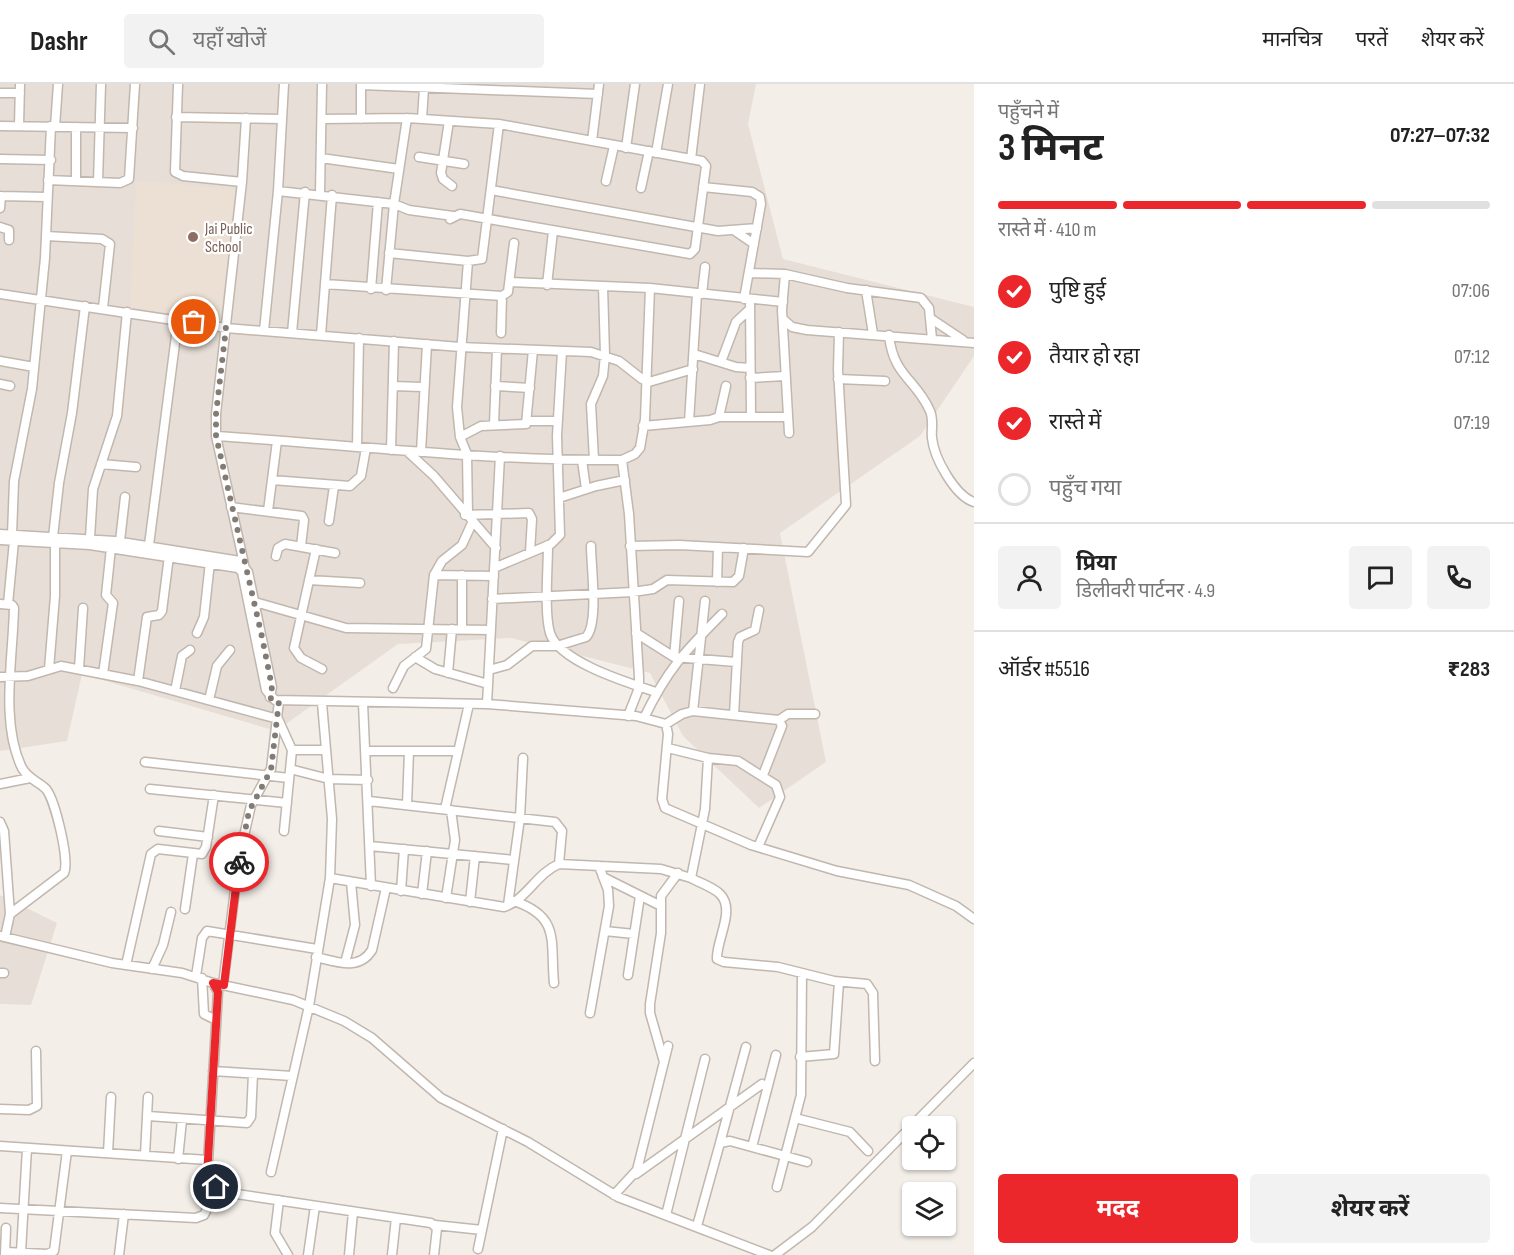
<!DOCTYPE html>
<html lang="hi">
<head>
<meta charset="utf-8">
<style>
	:root { --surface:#fff; --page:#f2f2f2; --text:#222; --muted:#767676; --line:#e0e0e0; --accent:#ec272c }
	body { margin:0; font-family:"Sofia Sans Condensed","Noto Sans Devanagari",sans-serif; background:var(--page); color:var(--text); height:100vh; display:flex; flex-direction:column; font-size:22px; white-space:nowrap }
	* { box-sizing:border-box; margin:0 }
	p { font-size:20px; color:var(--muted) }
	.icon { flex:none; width:33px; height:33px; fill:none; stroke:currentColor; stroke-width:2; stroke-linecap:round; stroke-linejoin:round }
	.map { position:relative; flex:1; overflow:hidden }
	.sheet { display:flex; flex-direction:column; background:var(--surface); width:540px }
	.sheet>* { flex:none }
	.buttons { position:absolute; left:902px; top:1032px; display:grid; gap:12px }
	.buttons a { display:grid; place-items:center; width:54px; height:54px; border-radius:6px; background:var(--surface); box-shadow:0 2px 4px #0004; font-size:30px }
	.pin { position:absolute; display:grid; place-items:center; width:51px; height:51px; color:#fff; margin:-26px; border:3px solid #fff; border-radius:50%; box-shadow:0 2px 6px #0007 }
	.courier { position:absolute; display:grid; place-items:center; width:60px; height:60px; margin:-30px; border:4px solid #ec272c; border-radius:50%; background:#fff; color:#222; box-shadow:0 2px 8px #0007 }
	.headline em { font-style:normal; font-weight:700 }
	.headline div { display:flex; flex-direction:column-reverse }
	.headline { display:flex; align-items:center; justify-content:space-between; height:102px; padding:0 24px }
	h1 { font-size:39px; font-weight:700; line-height:45px }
	.bar { display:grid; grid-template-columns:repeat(4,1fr); gap:9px 6px; align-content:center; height:72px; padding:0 24px }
	.bar i { height:8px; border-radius:4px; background:var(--line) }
	.bar .active { background:var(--accent) }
	.bar p { grid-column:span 4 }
	.line { display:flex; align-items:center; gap:15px; padding:0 24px; border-top:2px solid var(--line) }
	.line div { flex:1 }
	.round { display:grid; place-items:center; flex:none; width:63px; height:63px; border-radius:6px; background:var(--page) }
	ol { padding:0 24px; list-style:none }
	li { display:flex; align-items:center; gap:18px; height:66px }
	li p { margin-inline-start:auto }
	li .icon { padding:6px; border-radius:50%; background:var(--accent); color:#fff; stroke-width:4 }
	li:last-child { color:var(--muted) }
	li i { width:33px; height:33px; border:3px solid var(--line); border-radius:50% }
	.primary-button { display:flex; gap:12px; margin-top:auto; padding:12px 24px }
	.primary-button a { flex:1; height:69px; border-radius:6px; background:var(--accent); color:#fff; font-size:24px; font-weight:700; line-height:69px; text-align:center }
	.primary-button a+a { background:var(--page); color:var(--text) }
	header { display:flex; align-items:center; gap:36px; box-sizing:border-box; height:84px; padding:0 30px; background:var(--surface); border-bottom:2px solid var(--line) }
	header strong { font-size:28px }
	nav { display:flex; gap:33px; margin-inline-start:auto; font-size:21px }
	.search { width:420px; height:54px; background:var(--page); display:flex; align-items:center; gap:15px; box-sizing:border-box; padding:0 21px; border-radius:6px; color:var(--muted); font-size:22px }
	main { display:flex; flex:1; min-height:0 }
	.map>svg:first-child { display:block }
	.residential { fill:#e7dfd7 }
	.education { fill:#ebe0d3 }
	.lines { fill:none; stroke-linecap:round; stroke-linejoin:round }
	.minor-casing { stroke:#c1b7ae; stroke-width:11 }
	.minor { stroke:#fff; stroke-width:8 }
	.done { stroke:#837c75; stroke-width:6; stroke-dasharray:0 10.8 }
	.route { stroke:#ec272c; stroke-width:8 }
	.education-dot { fill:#8d6e63; stroke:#fff; stroke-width:2 }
	.labels { text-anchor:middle; stroke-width:4.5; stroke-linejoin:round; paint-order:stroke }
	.education-label { font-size:16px; fill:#785e54; stroke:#fff; text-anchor:start }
</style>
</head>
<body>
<header>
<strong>Dashr</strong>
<div class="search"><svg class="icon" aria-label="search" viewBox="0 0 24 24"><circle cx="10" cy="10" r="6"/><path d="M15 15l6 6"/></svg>यहाँ खोजें</div>
<nav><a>मानचित्र</a><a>परतें</a><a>शेयर करें</a></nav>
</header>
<main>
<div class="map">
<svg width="974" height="1171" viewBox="0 0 974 1171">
	<rect width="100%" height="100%" fill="#f3eee8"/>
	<path class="residential" d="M0,0H756L748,40L783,175L974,223V272L920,352L780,449L826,678L759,724L683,652L650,589L511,554L398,560L276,647L82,590L67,657L0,667Z
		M0,811L57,839L31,921L0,920Z"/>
	<path class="education" d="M136,97L235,105L220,238L130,223Z"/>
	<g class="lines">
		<defs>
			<path id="minor" d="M178,0L175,88L183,92L242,98
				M361,0V35
				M361,1L598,10
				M0,9H20
				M176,33L282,35
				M322,35L407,34L499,40L702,77L706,82L695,165L690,170L460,130L450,135
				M422,35L424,4
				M449,37L441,89L443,95L452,102
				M0,42L133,44
				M19,42L20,0
				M55,43L58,0
				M592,57L599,0
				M626,64L635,0
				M656,69L668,0
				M419,73L464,80
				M321,74L399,85
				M0,75L51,76
				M691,75L700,0
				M48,96L120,99L129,95L135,0
				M76,97V43
				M606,97L614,62
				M98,98L101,0
				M703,103L752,108L760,113L761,120L744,215
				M641,104L649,67
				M491,106L718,147L757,144
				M278,107L394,120L409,126L453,132
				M320,109L322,0
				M0,112L47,113
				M0,124L1,112
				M0,143L9,146V156
				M735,147L754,160
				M46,152L102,155L110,160L103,224
				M389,169L468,177L482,175L499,40
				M468,177L457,323L460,353L467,370L468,431
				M749,189L785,190L847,204L921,214L929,224L932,255
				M785,190L782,226L789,349
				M510,198L650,204L783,218
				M325,200L502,212L508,208L514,159
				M547,201L553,147
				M371,205L378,118
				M386,206L394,120L407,34
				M866,206L873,250
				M0,210L226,244L460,263L591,268L619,277L642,295L649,298L693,285
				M702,210L705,183
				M750,215L751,332
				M930,234L963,256
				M783,235L792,243L807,246L974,259
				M264,247L278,107L284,0
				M292,249L305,108
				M501,249L502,212
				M321,251L332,111
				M889,251C893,292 916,295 930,327C934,336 931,345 932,354C934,374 955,412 974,418
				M694,270L736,283L750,284
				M0,277L34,283
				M721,278L736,238L750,225
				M750,294L785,292
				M838,295L885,297
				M0,300L10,302
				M393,302L422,303
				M495,302L530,304
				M719,333L726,302
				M528,337H558
				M689,338L697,210
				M494,340L497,265
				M643,342L710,336L719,333H787
				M216,352C351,361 486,377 622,376L635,370L640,364L645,335L650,204
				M460,353L481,342L526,340L533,266
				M357,363L359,254
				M391,366L394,257
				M408,368L434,392L496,464
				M421,368L427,260
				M582,376L586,405
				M594,376L591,320L603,292L605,271L603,202
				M622,376L629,430L639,593V604L628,632
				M101,380L136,383
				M272,396L350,402L361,392L366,364
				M559,414L596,402L625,396
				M231,423L302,432L304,436L301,462
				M268,427L277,357
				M465,431L529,429L532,435L530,468
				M329,437L334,402
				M0,450L115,457L240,477L248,488L272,603L270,613
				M12,451L14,397L32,305L45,174L51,42
				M53,453L59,399L72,329L85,222
				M90,454L93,405L117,332L127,228
				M0,456L90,461L238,484L242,488L266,606L275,616L487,620L636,632L666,640L668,650L662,715L665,724L751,761L837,787L909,801L956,822L974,835
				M120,457L125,413
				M149,461L178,236
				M548,461C548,485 544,528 550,549C559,578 629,599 656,608
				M630,462L679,461L808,468L846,421L838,286L839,248
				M316,465L294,564L301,574L322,585
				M276,472L278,464L285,460L335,469
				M244,480L216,352V330L242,98L246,34
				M494,484L551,460L560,451L557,352L562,267
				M434,491L494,492
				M309,496L360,499
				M717,498L718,463
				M492,515L633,508L653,505L667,496L733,498L739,492L744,464
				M255,518L346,544L491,546
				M0,520L12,521L14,524C13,574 0,639 22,684C28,695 38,697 46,705C55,716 70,777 64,789L10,830
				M8,520L14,457
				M462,545V491
				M197,549L204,533L210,478
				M636,549L674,573L736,578
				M415,573L435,585L488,600
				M674,573L679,517
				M49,585L55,512V459
				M79,585L83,524
				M489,586L507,581L532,562H557L586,553C599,540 591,482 591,462
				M448,589L452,545
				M103,590L113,519L106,511L111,464
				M0,593L28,592L61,582L138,597L278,635L292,666L284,747
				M138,597L147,533L159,531L162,527L169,472
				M393,604L404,582L426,565L434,491L442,477L462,461L472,439
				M175,607L182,572L190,566
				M209,616L217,582L230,566
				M363,619L371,802
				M487,620L500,372
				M693,627L705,517
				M734,631L738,558L740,553L755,546L759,526
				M644,634C667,586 685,567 722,530
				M779,636L788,630H815
				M666,640L682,630L693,627L779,636L782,642L763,691
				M668,664L708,674L738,677L776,701L780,713L758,763
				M292,666H326
				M366,667H458
				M708,674L705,725L691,794C700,799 713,803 720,810C736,826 716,856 717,875L724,878L778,883L834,897L867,900L873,909L875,977
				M145,678L289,694
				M290,685L329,695L368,696
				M0,700L30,694
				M150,705L287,719
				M369,717L555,738L562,747L559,780
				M407,721L409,667
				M445,725L469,620
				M0,738L4,747L10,830L5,853
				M159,747L208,753
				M370,762L514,776
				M603,793L661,822
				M330,794L504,823C526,816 537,789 559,780L661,785L691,794
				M401,807L404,765
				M422,810L427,767
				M446,814L455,756L451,726
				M514,817C561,833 550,857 554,899
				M470,818L475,772
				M508,821L520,734L523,674
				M185,825L193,770
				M605,847L634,850
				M0,852L112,879L182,889L213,899L218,908L207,1095L216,1103L230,1109L431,1139L437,1144L434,1171
				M316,873C337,878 359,887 372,866L386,804
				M345,879L355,841L351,798
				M126,881L151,770L158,765L202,770L206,763L214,711
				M152,885L163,861L171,828
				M0,889H4
				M628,891L640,812
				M196,892L202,854L207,847L317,865
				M202,894L204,930L216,936
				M213,899L293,916L344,937L372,954L441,1014L528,1058L618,1113L769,1171
				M223,901L239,774L251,721L271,685L279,617
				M590,929L609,822L608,806L599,782
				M800,973L834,970L839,898
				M664,978L650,929V920L661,849V812L678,789
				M213,987L292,992
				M0,1025L29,1026L37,1022L36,967
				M148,1032L247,1039L251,1033L253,990
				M795,1034L850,1048L868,1067
				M720,1059L746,963
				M0,1062L208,1076
				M752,1063L776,971
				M108,1069L111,1013
				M145,1071L148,1013
				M178,1075L182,1036
				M271,1088L309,922L330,794L332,735L322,619
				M636,1090L762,1000
				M777,1103L801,1011L802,889
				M614,1111L637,1086L668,962
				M279,1116L275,1149L288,1171
				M0,1124L196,1134L204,1131L206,1127L210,1098
				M666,1131L705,975
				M435,1141L482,1146
				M697,1142L720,1059L730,1057L807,1078
				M478,1165L503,1045
				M6,1168L47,1170L54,1167L67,1067
				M21,1168L27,1064
				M5,1171L6,1144
				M119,1171L124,1130
				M308,1171L315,1122
				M349,1171L353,1128
				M392,1171L396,1134
				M775,1171L812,1143L974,979"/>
		</defs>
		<use href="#minor" class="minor-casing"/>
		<use href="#minor" class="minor"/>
	</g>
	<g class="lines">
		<path class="done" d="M194,238L226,244L216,330V352L262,553L272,603L270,614L279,617L271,686L249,727L239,778"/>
		<path class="route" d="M216,1103L207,1092L218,908L213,899L224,901L239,778"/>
	</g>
	<circle class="education-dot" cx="193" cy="153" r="6"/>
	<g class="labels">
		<g class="education-label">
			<text x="205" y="150">Jai Public<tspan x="205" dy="18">School</tspan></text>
		</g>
	</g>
</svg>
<div class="buttons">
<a><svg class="icon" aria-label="locate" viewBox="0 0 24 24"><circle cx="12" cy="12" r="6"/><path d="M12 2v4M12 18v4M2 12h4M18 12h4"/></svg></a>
<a><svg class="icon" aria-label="layers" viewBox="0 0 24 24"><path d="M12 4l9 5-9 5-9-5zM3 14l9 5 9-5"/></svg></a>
</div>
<div class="pin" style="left:194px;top:238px;background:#ea580c"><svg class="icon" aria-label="bag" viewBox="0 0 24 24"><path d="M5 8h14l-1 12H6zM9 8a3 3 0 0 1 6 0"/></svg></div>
<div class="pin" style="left:216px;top:1103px;background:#1f2937"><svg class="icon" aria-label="home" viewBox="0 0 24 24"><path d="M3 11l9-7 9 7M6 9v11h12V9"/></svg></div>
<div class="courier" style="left:239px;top:778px"><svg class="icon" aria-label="bike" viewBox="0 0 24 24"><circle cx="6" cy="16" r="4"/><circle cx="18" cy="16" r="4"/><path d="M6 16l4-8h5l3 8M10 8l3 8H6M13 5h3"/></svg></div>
</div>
<section class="sheet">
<div class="headline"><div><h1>3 मिनट</h1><p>पहुँचने में</p></div><em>07:27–07:32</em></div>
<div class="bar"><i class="active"></i><i class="active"></i><i class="active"></i><i></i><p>रास्ते में · 410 m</p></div>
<ol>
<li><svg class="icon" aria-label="check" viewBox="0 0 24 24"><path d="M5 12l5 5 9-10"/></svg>पुष्टि हुई<p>07:06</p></li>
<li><svg class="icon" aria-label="check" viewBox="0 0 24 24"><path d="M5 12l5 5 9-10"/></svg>तैयार हो रहा<p>07:12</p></li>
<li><svg class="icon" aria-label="check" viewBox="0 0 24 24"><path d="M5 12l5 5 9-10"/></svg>रास्ते में<p>07:19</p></li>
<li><i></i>पहुँच गया</li>
</ol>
<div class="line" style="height:108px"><a class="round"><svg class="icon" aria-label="person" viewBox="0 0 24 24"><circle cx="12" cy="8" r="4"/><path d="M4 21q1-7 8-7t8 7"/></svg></a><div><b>प्रिया</b><p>डिलीवरी पार्टनर · 4.9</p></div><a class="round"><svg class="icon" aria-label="chat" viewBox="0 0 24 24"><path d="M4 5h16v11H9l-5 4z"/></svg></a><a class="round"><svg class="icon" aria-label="phone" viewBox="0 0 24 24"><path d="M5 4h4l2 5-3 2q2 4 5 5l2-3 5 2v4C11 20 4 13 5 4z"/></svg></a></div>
<div class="line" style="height:78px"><div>ऑर्डर #5516</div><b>₹283</b></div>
<div class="primary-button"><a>मदद</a><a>शेयर करें</a></div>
</section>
</main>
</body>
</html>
